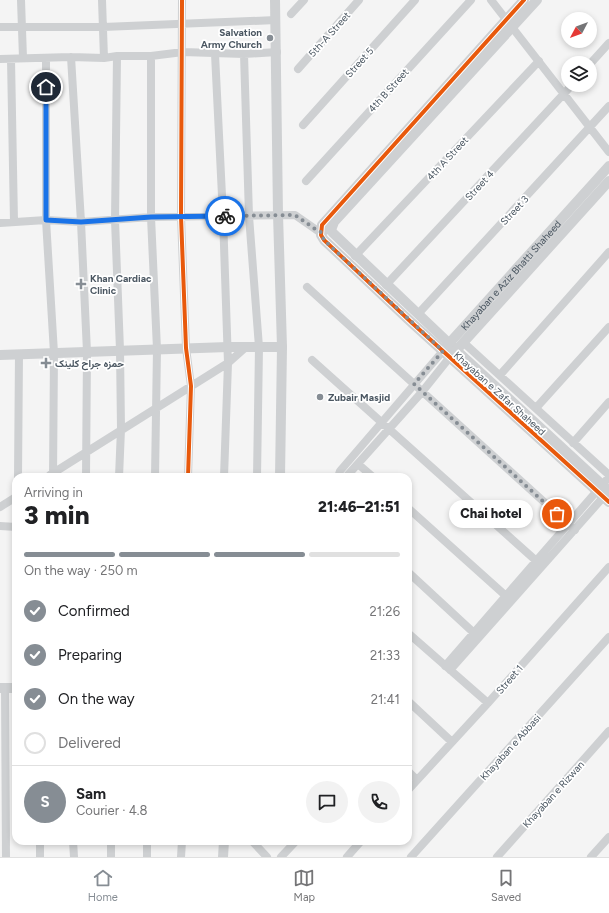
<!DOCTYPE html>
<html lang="en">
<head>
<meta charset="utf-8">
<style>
	:root { --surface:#fff; --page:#f2f2f2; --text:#202124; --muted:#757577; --line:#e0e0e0; --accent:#868d94 }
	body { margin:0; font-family:Figtree,Vazirmatn,sans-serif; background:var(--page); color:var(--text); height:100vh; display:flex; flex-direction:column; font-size:15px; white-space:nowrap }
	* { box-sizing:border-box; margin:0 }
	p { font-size:13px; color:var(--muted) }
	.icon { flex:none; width:22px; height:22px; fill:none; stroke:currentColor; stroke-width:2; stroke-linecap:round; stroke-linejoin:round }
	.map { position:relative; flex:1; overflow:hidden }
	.side { position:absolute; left:12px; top:473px; width:400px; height:372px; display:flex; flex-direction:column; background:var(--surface); border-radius:12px; box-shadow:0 2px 6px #0003 }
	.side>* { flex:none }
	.needle { width:26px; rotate:229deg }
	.buttons { position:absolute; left:561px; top:12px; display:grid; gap:8px }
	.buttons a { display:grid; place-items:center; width:36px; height:36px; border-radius:50%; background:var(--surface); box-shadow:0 2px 6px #0003; font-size:20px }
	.pin { position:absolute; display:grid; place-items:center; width:34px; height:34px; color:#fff; margin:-17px; border:2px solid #fff; border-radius:50%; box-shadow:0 1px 4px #0007 }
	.courier { position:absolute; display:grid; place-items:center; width:40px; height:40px; margin:-20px; border:3px solid #1a73e8; border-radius:50%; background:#fff; color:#222; box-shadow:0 1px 5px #0007 }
	.bubble { position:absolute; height:28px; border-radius:14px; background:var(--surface); box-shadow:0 2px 6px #0003; font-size:13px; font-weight:800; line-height:28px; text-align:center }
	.head em { font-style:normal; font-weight:800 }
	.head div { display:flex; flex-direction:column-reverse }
	.head { display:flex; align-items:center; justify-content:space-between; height:68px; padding:0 12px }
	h1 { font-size:26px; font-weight:800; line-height:30px }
	.bar { display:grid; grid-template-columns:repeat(4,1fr); gap:6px 4px; align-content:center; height:48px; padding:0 12px }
	.bar i { height:5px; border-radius:3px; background:var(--line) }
	.bar .on { background:var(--accent) }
	.bar p { grid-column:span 4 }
	.line { display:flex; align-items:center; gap:10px; padding:0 12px; border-top:1px solid var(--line) }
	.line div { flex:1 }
	.round { display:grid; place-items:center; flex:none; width:42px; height:42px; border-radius:21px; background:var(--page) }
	ol { padding:0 12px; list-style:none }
	li { display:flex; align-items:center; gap:12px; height:44px }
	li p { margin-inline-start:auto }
	li .icon { padding:4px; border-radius:50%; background:var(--accent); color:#fff; stroke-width:4 }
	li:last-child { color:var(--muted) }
	li i { width:22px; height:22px; border:2px solid var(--line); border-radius:50% }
	.tab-bar { display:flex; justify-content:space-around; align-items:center; height:56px; border-top:1px solid var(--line); background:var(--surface); font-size:11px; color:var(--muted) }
	.tab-bar a { display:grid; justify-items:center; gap:2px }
	.tab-bar .on { color:var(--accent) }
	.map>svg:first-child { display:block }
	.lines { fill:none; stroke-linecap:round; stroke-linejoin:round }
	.minor { stroke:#ced0d2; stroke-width:8 }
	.tertiary { stroke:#ced0d2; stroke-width:10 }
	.cycleway-casing { stroke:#fff; stroke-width:6 }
	.cycleway { stroke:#e8590c; stroke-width:4 }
	.done { stroke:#868d94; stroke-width:4; stroke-dasharray:0 7.2 }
	.route { stroke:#1a73e8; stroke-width:5 }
	.poi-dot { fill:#868d94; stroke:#fff; stroke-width:1.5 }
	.labels { text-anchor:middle; stroke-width:3.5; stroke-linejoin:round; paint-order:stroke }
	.poi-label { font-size:10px; font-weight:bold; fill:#4a5661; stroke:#fff; text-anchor:start }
	.street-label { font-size:10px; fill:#4a5661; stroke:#fff }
</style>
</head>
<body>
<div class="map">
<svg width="609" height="857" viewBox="0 0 609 857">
	<rect width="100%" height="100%" fill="#f4f4f4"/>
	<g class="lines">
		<path class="minor" d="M21,0L23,58
			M102,0L104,58
			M182,0L181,216L186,348L191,386L188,477
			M491,0L609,152
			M291,14L304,0
			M0,27H103L276,20
			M215,54L223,216L228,363L224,477
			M244,54L249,216L259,347L257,477
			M117,56L115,220L120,350L121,429L119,477
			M151,56V217L157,349L155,477
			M71,57L81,222L87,352L86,477
			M46,58V220L54,353L53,477
			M0,59L71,57L104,58L117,56H151L183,52L244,54L277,52
			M11,59L14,222
			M590,64L609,43
			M298,69L359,0
			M303,125L415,0
			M306,181L471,0
			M0,223L46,220L81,222L151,217L295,215L318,231H325
			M355,256L539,61
			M386,285L572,85
			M307,287L575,530
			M418,314L609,106
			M463,342L609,475
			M312,360L542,566
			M500,375L609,252
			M536,408L609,327
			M573,443L609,402
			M358,464L373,477
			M50,475L228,363L246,347
			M18,477L19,354
			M338,477L340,471L443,351
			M346,477L422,392L450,357
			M0,507L16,497
			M408,508L506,596
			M0,526L16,527
			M408,572L474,633
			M408,633L488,703
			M445,666L609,477
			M450,670L607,493
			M5,688L6,857
			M16,688V677
			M408,701L452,742
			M408,771L417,780
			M408,790L488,703L609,567
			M40,841V857
			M73,841L74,857
			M252,841L267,857
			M111,857V841
			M147,857V841
			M181,857L182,841
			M281,857L296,841
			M347,857L361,841
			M411,857L609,637
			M497,857L609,731
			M591,857L609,837"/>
		<g class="tertiary">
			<path d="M275,0L278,214L282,347L280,477"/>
			<path d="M524,0L322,225L321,235L324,240L411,322L609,502"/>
			<path d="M537,0L334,222L331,230L333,233L456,350L609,491"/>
			<path id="s1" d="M445,348L609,166"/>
			<path d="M0,355L228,347H282"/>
			<path d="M452,355L609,181"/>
			<path d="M0,688H16"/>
			<path d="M223,857L224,841"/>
		</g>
		<defs>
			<path id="cycleway" d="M182,0L181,216L186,348L191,386L188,477
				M524,0L322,225L321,235L324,240L411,322L609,502"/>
		</defs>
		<use href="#cycleway" class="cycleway-casing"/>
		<use href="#cycleway" class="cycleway"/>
	</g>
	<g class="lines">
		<path class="done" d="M225,216L295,215L318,231L321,232L324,240L443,351L414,384L557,514"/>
		<path class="route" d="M46,87V220L81,222L151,217L225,216"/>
	</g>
	<g class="poi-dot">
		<circle cx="270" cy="38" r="4"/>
		<path d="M79 278h4v4h4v4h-4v4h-4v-4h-4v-4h4z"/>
		<path d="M44 357h4v4h4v4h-4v4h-4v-4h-4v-4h4z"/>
		<circle cx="320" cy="397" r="4"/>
	</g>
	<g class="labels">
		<g class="poi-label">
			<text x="262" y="36" text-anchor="end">Salvation<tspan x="262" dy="12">Army Church</tspan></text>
			<text x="90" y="282">Khan Cardiac<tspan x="90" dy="12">Clinic</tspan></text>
			<text x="55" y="367">حمزہ جراح کلینک</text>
			<text x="328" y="401">Zubair Masjid</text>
		</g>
		<g class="street-label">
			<text transform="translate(329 34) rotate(-48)" y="4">5th-A Street</text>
			<text transform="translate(359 62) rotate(-48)" y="4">Street 5</text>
			<text transform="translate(388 90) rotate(-48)" y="4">4th B Street</text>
			<text transform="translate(447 158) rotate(-47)" y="4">4th A Street</text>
			<text transform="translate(479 185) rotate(-47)" y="4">Street 4</text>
			<text transform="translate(514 210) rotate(-47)" y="4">Street 3</text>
			<text dy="4" stroke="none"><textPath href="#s1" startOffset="98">Khayaban e Aziz Bhatti Shaheed</textPath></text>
			<text transform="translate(500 393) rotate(42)" y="4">Khayaban e Zafar Shaheed</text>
			<text transform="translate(509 679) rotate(-49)" y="4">Street 1</text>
			<text transform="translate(510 747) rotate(-48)" y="4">Khayaban e Abbasi</text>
			<text transform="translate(553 794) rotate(-48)" y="4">Khayaban e Rizwan</text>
		</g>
	</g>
</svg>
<div class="buttons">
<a><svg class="needle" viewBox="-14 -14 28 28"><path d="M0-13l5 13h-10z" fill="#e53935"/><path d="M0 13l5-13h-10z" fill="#757577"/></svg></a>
<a><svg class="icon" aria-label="layers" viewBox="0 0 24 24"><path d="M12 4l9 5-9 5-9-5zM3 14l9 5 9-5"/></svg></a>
</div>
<div class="pin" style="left:557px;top:514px;background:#ea580c"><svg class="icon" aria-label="bag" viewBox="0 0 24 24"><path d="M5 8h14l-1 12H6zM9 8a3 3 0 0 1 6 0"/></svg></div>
<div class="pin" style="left:46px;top:87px;background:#1f2937"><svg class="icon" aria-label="home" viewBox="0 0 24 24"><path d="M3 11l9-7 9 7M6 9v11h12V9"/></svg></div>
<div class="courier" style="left:225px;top:216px"><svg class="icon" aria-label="bike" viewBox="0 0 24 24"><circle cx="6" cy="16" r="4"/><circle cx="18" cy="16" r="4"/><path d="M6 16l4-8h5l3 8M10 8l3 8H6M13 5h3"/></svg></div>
<div class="bubble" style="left:449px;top:500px;width:84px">Chai hotel</div>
<section class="side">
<div class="head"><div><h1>3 min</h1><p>Arriving in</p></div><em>21:46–21:51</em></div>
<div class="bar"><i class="on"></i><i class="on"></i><i class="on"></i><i></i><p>On the way · 250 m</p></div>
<ol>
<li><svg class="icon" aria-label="check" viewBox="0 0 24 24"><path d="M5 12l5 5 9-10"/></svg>Confirmed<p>21:26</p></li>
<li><svg class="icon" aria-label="check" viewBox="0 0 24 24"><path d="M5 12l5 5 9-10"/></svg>Preparing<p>21:33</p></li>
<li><svg class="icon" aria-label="check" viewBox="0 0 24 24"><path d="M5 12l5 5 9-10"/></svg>On the way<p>21:41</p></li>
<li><i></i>Delivered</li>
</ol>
<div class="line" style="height:72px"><b class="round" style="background:var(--accent);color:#fff">S</b><div><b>Sam</b><p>Courier · 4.8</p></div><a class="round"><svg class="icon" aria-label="chat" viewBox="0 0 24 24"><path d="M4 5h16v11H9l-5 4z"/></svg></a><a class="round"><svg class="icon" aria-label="phone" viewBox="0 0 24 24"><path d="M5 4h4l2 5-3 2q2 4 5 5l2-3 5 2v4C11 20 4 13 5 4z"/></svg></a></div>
</section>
</div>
<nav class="tab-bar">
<a class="on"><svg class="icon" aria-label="home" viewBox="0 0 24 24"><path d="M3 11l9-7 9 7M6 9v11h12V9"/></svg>Home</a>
<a><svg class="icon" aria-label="map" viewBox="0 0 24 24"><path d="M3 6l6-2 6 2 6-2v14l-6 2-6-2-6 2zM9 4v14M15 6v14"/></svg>Map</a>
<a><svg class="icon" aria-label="saved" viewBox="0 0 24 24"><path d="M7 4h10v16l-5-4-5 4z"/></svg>Saved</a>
</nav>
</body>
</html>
